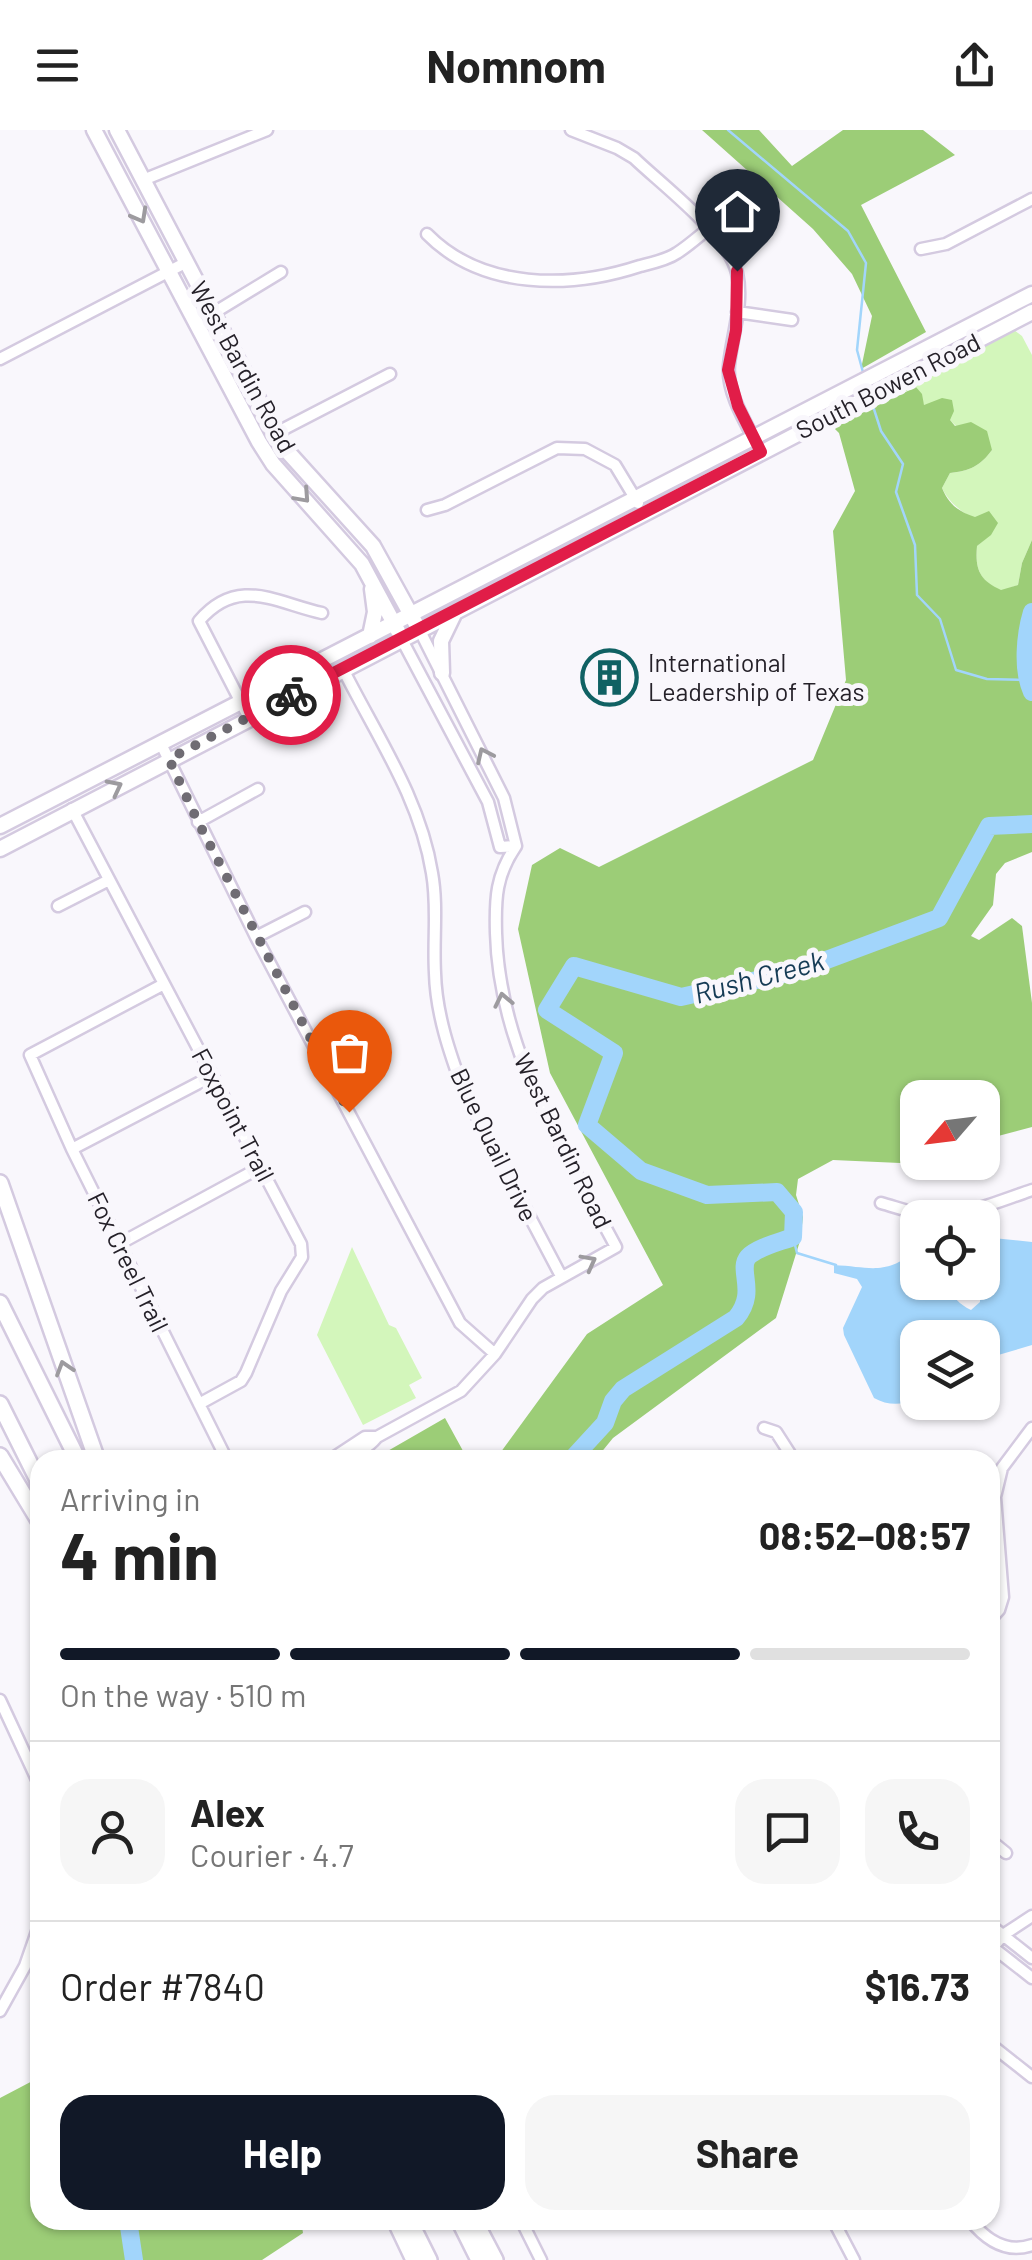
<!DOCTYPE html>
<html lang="en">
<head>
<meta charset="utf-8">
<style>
	:root { --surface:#fff; --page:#f6f6f6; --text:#222; --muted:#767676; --line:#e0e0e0; --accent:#111827 }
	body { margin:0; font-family:Barlow,sans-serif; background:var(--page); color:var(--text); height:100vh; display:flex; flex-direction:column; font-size:38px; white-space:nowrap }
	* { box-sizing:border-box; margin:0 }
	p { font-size:32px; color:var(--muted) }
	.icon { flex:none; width:55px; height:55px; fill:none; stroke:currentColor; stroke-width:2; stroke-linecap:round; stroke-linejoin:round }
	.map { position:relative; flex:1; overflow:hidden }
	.sheet { position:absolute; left:30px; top:1320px; width:970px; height:780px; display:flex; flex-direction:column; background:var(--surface); border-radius:30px; box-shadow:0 2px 8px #0004 }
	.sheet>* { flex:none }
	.needle { width:65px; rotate:242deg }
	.controls { position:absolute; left:900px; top:950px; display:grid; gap:20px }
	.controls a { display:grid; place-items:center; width:100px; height:100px; border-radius:20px; background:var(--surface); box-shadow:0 2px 8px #0004; font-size:50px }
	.pin { position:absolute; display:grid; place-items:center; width:85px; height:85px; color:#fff; margin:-102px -42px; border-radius:50% 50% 50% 0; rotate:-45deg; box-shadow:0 0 10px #0007 }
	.pin .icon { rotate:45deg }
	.courier { position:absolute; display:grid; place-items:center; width:100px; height:100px; margin:-50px; border:8px solid #e11d48; border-radius:50%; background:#fff; color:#222; box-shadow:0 2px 12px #0007 }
	.head em { font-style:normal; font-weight:700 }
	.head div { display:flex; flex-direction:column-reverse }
	.head { display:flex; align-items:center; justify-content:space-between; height:170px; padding:0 30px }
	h1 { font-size:65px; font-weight:700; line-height:75px }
	.bar { display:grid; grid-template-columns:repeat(4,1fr); gap:15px 10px; align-content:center; height:120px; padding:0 30px }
	.bar i { height:12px; border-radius:8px; background:var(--line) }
	.bar .on { background:var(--accent) }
	.bar p { grid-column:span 4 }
	.line { display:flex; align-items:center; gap:25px; padding:0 30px; border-top:2px solid var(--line) }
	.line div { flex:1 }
	.round { display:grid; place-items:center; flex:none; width:105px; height:105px; border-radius:30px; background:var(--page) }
	.primary-button { display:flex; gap:20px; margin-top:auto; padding:20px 30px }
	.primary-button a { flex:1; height:115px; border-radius:30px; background:var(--accent); color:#fff; font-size:40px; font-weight:700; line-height:115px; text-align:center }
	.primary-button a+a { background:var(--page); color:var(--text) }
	header { display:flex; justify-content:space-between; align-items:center; height:130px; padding:0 30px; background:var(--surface); font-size:45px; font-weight:700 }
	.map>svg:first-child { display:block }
	.green { fill:#d3f6bb }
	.forest { fill:#9ccd77 }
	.water { fill:#a2d5fb }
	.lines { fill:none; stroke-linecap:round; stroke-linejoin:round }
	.stream { stroke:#a2d5fb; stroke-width:2.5 }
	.river { stroke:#a2d5fb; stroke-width:18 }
	.minor-casing { stroke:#d4cae0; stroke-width:15 }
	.major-casing { stroke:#d4cae0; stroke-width:19 }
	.highway-casing { stroke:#d4cae0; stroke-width:20 }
	.minor { stroke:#fff; stroke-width:10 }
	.major { stroke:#fff; stroke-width:14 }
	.highway { stroke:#fff; stroke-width:15 }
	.oneway { stroke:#9d9b9f }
	.done { stroke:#6f6c73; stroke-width:10; stroke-dasharray:0 18 }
	.route { stroke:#e11d48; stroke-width:12 }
	.labels { text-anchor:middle; stroke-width:10; stroke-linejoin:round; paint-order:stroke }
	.street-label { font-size:25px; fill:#252129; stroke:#f9f7fc }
	.poi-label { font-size:25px; fill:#252129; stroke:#f9f7fc; text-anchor:start }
	.water-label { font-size:28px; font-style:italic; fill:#153b55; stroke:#f9f7fc }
</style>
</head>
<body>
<header><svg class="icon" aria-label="menu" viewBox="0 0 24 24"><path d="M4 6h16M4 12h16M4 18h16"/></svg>Nomnom<svg class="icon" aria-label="share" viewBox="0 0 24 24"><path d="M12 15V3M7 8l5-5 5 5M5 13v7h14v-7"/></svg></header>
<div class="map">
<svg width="1032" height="2130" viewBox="0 0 1032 2130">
	<rect width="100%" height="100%" fill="#f9f7fc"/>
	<path class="green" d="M1014,200L1022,206L1032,225V410L1022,433L1018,455L1001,461C979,450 975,439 977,416L991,404C974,386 953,381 942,358L950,343C970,341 980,336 992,320L956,296L933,274L924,275L916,257L889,268L888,266Z
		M352,1117L389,1195L396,1198L422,1248L409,1255L416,1268L363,1295L317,1205Z"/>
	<path class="forest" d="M702,0H759L792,36L843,0H923L955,25L861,75L926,202L861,239L872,186L852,144L813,99Z
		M916,257L922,264L924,275L942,268L952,270L954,281L950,290L955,296L971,292L987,301L992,320C980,336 970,341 950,343L942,358C949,374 957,381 975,387L989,381L998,393L991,405L977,416C975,439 979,450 1001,460L1018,455L1022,433L1032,410V722L1005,733L996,744L993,775L971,806L979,810L1012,788L1022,796L1032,873V997L983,1010L982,968H918L917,1028L900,1033L833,1030L798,1049L796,1065L803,1087L800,1111L776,1188L613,1308L595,1330H495L587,1204L663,1155L550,943L518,799L532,735L560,718L599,737L813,630L846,550L833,401L855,361L839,303L833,297Z
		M445,1288L468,1330H372Z
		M40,1947V2090H301L303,2103L262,2130H0V1968Z"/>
	<path class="water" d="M983,1107L1032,1112V1215L988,1228L983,1227L982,1208H918L917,1269C903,1275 888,1276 874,1268L844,1205L843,1198L862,1157L857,1149L834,1143V1135C871,1137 885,1146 917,1120L918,1152C955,1152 946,1168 971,1180L980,1172V1165L962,1153L982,1152Z"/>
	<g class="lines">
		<path class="stream" d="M728,0L848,101L866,133L857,220L864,246
			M872,273L881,301L903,334L896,362L915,415L917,465L940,489L956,540L987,549L1027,550
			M793,1107L797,1123L836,1135"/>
		<path class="river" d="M1032,482C1025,505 1022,540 1032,562
			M571,1330L605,1293L613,1271L623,1259L736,1188C758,1162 737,1140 748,1127C758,1117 780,1112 793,1107L794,1082L777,1062L707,1065L641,1041L587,995L614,923L547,880L574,836L681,867L797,841L939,788L989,696L1032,694
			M128,2090L134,2130"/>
		<defs>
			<path id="minor" d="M571,0L617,18L634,28C662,55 728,104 737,143C744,173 732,205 729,235C726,264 749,298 761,322
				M143,50L267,0
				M427,104C482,160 570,159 640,136C652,133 667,130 677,123C688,116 698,107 708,99
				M921,119L946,114L1032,69
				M737,182L792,190
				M212,184L281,142
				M0,229L185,133
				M276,303L390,244
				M427,380L445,375L557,318L585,319L615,335L638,373
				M401,508L488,672L500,717L516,716
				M343,539C376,605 420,668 432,743C438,776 433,809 435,843C436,884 450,924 464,962L561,1146
				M249,588L199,491C238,445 276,473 322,483
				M161,614L256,807L460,1193L495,1224
				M72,679L301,1114L302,1127L281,1161L246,1243L241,1251L199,1274
				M198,692L258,659
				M58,776L109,750
				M256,807L305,782
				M164,854L30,925L72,1019L227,1330
				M72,1019L212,946
				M881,1073C896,1077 913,1084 929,1085C964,1087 999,1071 1032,1060
				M119,1114L261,1037
				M764,1298L776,1302L794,1330
				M345,1322C360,1322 368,1318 377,1307L461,1261L495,1224L532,1169L543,1158L616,1117C563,1017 499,920 496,803C495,768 496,745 516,716L504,668L419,499
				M330,1330L365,1307H377
				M990,1490L999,1480L1003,1467L995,1367L1002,1338L1032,1298
				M0,1570L40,1656
				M990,1710L1006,1723
				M990,1795L1032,1828
				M991,1816L1032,1848
				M990,1821L1003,1805L1032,1786
				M0,1881L25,1836L40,1793
				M990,1914L1032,1947
				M521,2090L541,2130
				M833,2090L854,2130
				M970,2090C986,2110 1006,2124 1032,2115"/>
			<path id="major" d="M94,0L259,312L273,334L362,434L398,501
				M117,0L276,303L287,321L373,416L416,494
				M370,506L375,482L372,459
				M442,543L441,511L455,482
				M0,696L1032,164
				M0,719L1032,182"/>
			<path id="highway" d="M0,1053L97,1330
				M0,1173L78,1330
				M0,1274L40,1354
				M0,1326L40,1392
				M395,2090L414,2130
				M409,2090L429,2130
				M459,2090L479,2130
				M474,2090L495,2130"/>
		</defs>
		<use href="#minor" class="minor-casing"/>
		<use href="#major" class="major-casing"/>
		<use href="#highway" class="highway-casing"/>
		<use href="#minor" class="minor"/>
		<use href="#major" class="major"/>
		<use href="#highway" class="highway"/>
	</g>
	<defs><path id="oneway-chevron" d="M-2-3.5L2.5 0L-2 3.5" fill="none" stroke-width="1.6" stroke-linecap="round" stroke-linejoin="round" transform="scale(2.5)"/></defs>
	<g class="oneway">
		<use href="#oneway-chevron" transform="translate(140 86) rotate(61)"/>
		<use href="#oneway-chevron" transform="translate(303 366) rotate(48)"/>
		<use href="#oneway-chevron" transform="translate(484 625) rotate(-115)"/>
		<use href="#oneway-chevron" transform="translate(115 657) rotate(-27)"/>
		<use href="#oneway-chevron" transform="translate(503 870) rotate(-102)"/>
		<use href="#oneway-chevron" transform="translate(589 1132) rotate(-28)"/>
		<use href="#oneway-chevron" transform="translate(64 1238) rotate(-107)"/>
	</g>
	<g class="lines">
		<path class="done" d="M291,565L169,629L198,692L349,982"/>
		<path class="route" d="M291,565L761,322L738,276L728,240L736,200L737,141"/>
	</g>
	<defs>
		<symbol id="building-ring" viewBox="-11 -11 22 22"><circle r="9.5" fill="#f9f7fc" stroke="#106163" stroke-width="1.5"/><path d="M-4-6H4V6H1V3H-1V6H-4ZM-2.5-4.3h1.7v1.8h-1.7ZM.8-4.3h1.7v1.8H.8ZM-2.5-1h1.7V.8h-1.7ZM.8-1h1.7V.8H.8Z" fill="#106163"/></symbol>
	</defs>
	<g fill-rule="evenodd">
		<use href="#building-ring" x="578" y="516" width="63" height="63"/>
	</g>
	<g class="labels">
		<g class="street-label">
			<text transform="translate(243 237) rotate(61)" y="9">West Bardin Road</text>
			<text transform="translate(888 256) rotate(-27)" y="9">South Bowen Road</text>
			<text transform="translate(233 985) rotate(62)" y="9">Foxpoint Trail</text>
			<text transform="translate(563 1011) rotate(64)" y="9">West Bardin Road</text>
			<text transform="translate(494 1015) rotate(64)" y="9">Blue Quail Drive</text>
			<text transform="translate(128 1132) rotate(64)" y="9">Fox Creel Trail</text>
		</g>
		<g class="poi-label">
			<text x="648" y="542">International<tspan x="648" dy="29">Leadership of Texas</tspan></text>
		</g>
		<g class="water-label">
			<text transform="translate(759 847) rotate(-15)" y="10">Rush Creek</text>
		</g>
	</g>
</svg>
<div class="controls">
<a><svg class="needle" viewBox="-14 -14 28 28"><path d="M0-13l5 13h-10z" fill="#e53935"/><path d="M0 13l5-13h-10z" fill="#767676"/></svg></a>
<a><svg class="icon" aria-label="locate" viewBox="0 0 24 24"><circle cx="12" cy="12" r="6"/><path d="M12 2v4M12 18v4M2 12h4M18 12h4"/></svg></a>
<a><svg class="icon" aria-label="layers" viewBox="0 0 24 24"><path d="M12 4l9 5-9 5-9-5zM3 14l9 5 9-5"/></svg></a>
</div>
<div class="pin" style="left:349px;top:982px;background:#ea580c"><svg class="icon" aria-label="bag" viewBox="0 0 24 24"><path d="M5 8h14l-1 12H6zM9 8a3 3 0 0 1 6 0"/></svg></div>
<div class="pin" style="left:737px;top:141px;background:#1f2937"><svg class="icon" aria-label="home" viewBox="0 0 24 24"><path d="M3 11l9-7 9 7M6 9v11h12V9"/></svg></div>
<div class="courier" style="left:291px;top:565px"><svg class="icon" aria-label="bike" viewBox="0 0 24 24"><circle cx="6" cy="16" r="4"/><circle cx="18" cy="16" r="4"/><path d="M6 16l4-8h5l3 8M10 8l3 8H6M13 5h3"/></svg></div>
<section class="sheet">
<div class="head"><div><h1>4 min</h1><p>Arriving in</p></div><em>08:52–08:57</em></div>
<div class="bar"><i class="on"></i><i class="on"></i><i class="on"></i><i></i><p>On the way · 510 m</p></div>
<div class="line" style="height:180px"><a class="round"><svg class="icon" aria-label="person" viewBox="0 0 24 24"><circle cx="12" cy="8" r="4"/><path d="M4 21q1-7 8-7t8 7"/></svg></a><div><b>Alex</b><p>Courier · 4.7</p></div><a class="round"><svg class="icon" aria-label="chat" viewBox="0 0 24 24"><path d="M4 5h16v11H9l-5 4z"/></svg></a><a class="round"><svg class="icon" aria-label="phone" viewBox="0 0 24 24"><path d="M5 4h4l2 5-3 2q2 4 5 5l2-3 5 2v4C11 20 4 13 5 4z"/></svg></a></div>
<div class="line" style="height:130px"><div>Order #7840</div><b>$16.73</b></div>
<div class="primary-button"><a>Help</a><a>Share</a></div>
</section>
</div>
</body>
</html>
